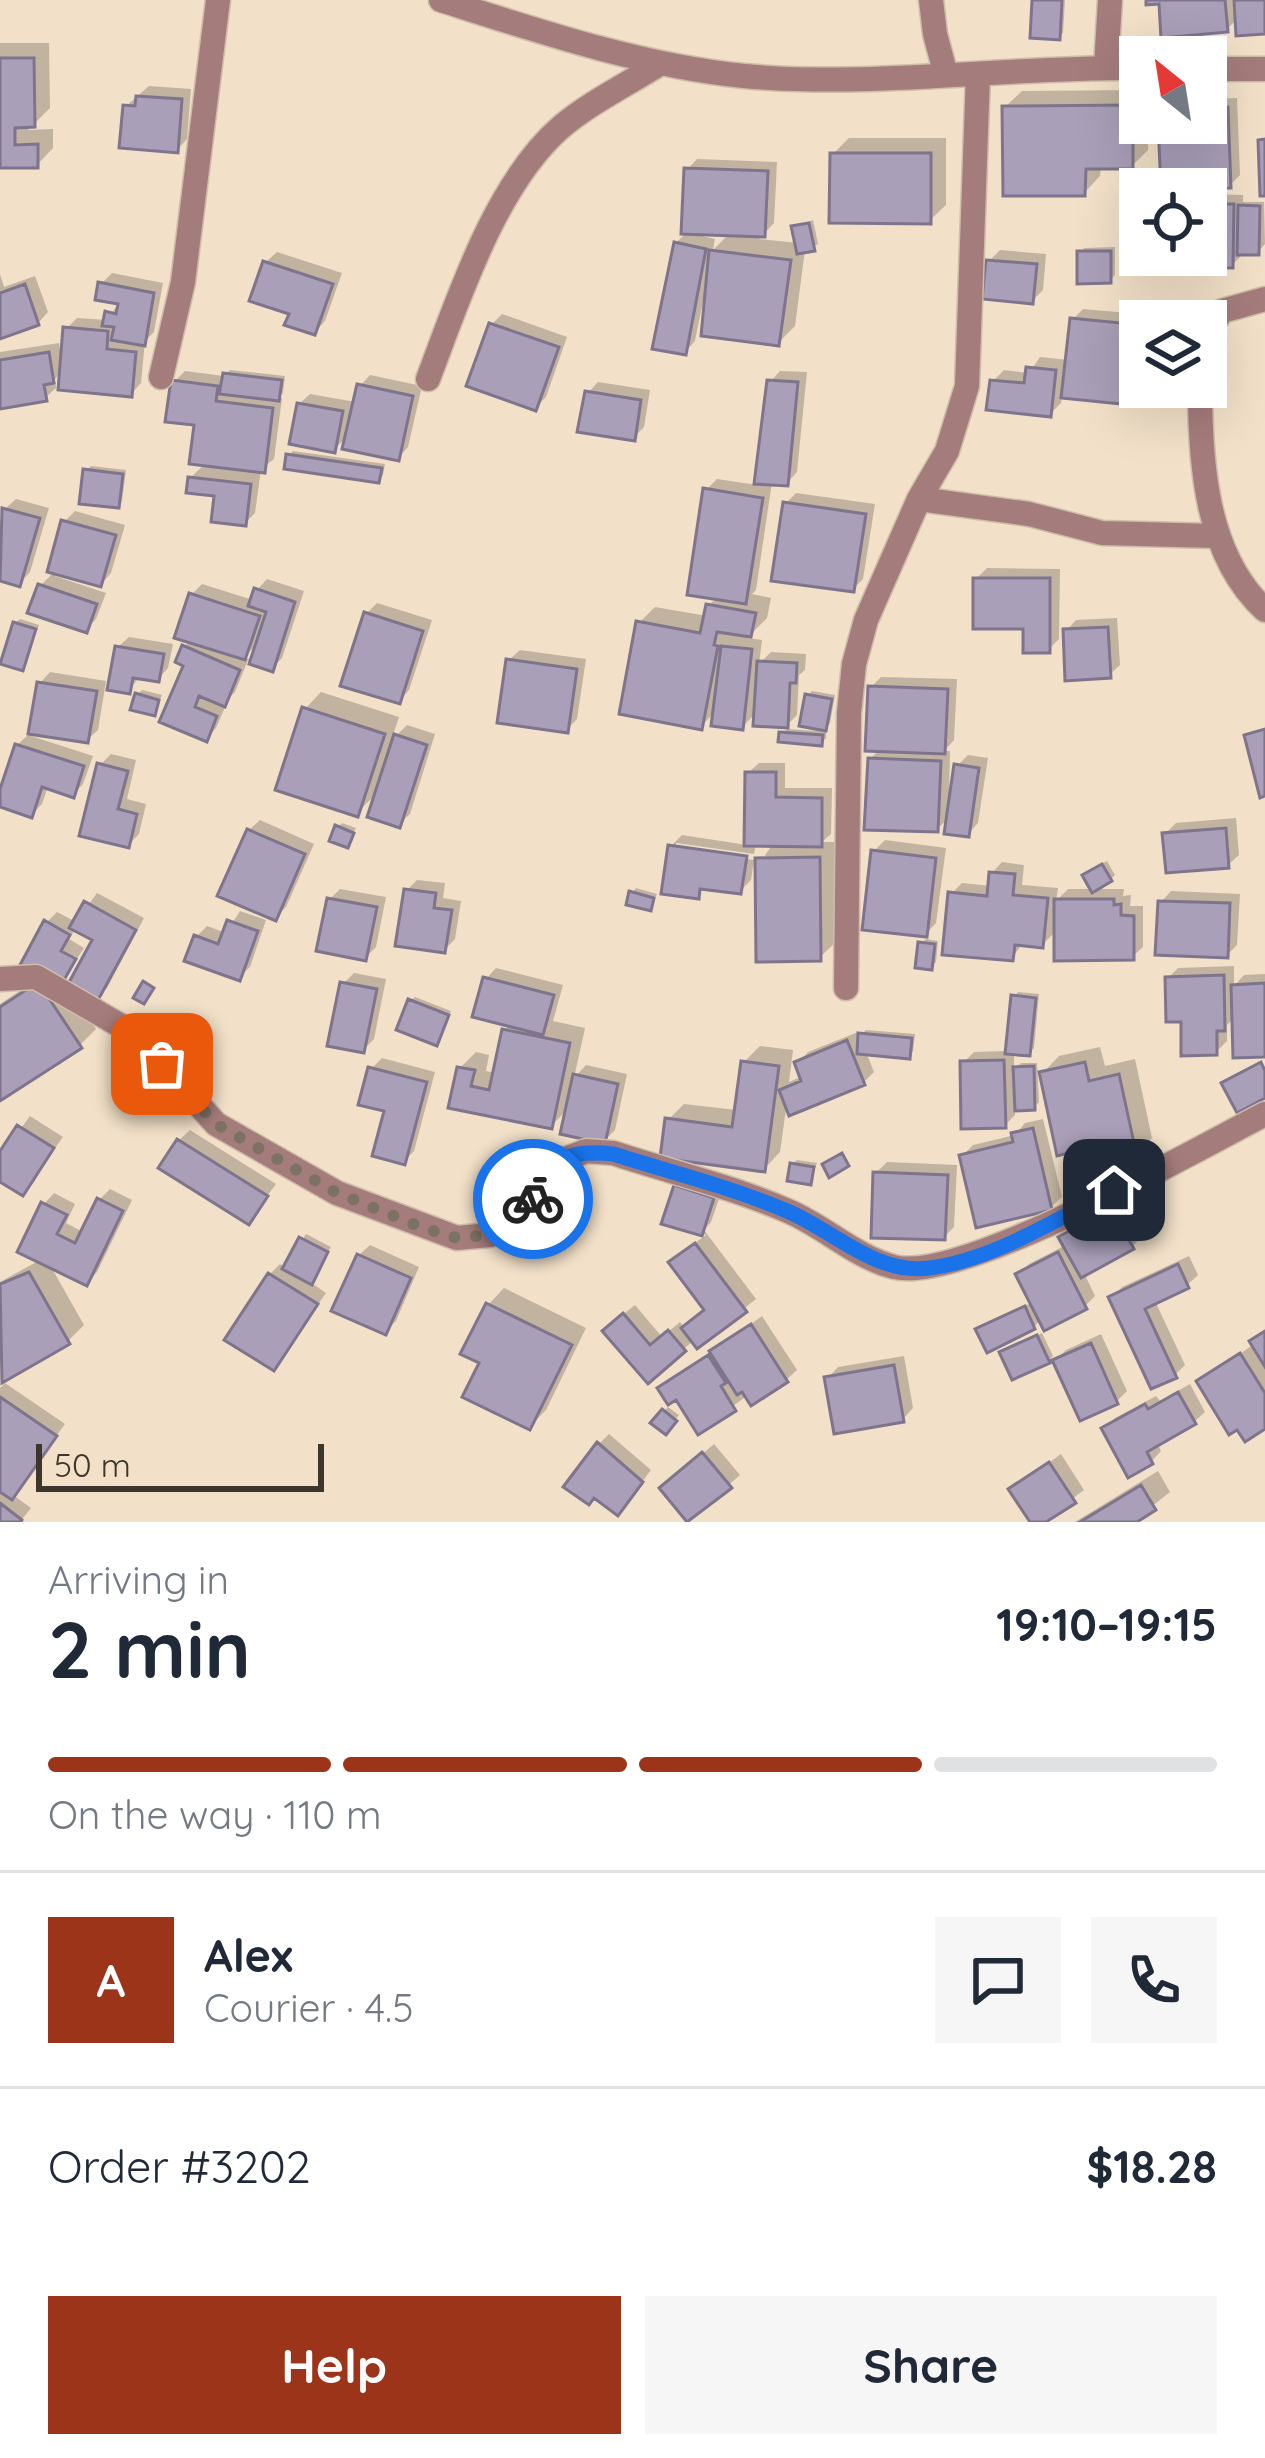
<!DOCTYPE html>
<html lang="en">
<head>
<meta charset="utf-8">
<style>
	:root { --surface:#fff; --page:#f6f6f7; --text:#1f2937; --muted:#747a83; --line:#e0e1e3; --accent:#9c3419 }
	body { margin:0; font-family:Quicksand,sans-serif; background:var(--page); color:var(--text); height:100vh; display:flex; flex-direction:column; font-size:45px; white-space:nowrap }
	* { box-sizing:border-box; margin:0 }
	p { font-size:39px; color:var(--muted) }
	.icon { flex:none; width:66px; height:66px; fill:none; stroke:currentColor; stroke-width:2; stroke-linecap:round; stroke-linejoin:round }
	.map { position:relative; height:1522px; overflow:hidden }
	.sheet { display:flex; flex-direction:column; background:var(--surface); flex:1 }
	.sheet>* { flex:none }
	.needle { width:78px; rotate:330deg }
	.controls { position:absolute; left:1119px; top:36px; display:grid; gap:24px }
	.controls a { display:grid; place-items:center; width:108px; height:108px; border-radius:0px; background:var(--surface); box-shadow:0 12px 48px #0002; font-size:60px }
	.scale { position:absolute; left:36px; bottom:30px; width:288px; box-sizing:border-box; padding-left:12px; border:6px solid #3d362c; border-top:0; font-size:33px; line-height:42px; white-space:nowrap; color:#3d362c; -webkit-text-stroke:9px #f2e0c8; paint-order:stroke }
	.pin { position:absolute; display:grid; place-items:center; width:102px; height:102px; color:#fff; margin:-51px; border-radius:24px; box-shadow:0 6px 18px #0006 }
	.courier { position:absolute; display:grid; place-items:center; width:120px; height:120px; margin:-60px; border:9px solid #1a73e8; border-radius:50%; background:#fff; color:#222; box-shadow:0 3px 15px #0007 }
	.overview em { font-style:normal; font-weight:800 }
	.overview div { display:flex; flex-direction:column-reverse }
	.overview { display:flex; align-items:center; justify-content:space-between; height:204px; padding:0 48px }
	h1 { font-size:78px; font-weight:800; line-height:90px }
	.bar { display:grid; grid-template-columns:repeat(4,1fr); gap:18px 12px; align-content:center; height:144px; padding:0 48px }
	.bar i { height:15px; border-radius:9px; background:var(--line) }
	.bar .on { background:var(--accent) }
	.bar p { grid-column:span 4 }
	.line { display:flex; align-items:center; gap:30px; padding:0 48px; border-top:3px solid var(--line) }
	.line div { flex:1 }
	.round { display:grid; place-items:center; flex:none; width:126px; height:126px; border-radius:0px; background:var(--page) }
	.button { display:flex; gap:24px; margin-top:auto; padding:24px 48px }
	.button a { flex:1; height:138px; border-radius:0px; background:var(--accent); color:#fff; font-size:48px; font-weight:800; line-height:138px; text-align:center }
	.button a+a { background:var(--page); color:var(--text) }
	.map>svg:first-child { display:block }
	.shadow { fill:#0003; fill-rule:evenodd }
	.building { fill:#a99fb8; stroke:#7e758d; stroke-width:3 }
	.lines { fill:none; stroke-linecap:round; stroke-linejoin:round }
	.minor-casing { stroke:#cebea9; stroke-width:27 }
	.minor { stroke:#a57c7c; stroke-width:24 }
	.done { stroke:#7c7263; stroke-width:12; stroke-dasharray:0 21.6 }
	.route { stroke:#1a73e8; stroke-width:15 }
</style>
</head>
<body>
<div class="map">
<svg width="1265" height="1522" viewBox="0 0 1265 1522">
	<rect width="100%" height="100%" fill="#f2e0c8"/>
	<path class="shadow" d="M1035,0H1065L1063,33L1058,37Z
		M1149,0H1265V31L1238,18L1226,30L1162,1Z
		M0,43H49L50,108L28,130L53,129V148L37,165H0Z
		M149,86L191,89L187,139L177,150L126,106Z
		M1140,90V123H1148V150L1132,166H1101L1100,176L1084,193L1005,107L1022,91Z
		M1237,98L1240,175L1230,185L1162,123H1206V99Z
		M849,138H946V205L929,221L833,154Z
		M697,159L777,162L774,223L759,239L798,243L794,227L813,220L818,244L805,250L795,326L778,343L703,301L695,341L685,352L676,243L688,231L687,170ZM699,232L730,233L713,250L715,239L698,235Z
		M1136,168L1151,169L1152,189H1140V196L1132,173Z
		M1206,194L1243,195V202H1264L1265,244L1258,252L1243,254L1232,265L1163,255H1206Z
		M1115,247V275L1110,280L1080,253L1084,248Z
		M1000,250L1046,254L1043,290L1032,301L989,261Z
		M277,252L342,273L325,321L315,332L293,313L266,262Z
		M112,273L163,283L154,332L145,341L141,383L131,394L62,371L55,379L56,388L45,398L0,406V352L59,343L61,357L66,329L77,318L107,320L120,301L101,284Z
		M0,274L4,287L35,276L48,312L38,323L0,336Z
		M1083,309L1140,314L1132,390L1121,401L1062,395L1061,403L1050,414L993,381L1004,370L1029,373L1040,357L1068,360L1072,320Z
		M502,314L567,337L546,397L535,408L492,324Z
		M230,370L285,376L283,393L278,398H282L274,459L261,469L255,513L245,523L217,494L190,478L206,463L197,423L174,382L185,371L224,376Z
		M780,371L807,372L797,472L787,483L772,482L756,590L752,594L771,598L767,618L747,638L762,640L759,664L771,652L806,654L805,670L799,675L797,715L787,725L757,712L742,727L716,711L701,726L639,623L655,607L707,616L709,605L718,597L706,490L717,479L757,485L770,382Z
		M370,375L422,386L408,447L398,458L349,435L334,449L299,404L310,394L356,402L360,386Z
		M598,382L650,390L644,427L633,438L588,393Z
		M293,451L385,464L383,475L378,480L289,455Z
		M91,466L126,470L122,501L118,505L86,471Z
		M796,493L875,504L863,579L853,589L786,503Z
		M16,499L49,508L30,572L20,583L0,578V527L5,509Z
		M75,511L125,525L111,573L101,584L56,571L55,576L106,593L96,619L86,630L40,586L55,571L64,522Z
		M987,568L1060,569L1059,639L1048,650L976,579Z
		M267,579L304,591L282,658L272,668L248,660L235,692L223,704L226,705L216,728L206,739L163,721L187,664L184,647L191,640V595L202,584L253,600L257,590ZM259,642L253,661L244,657Z
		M377,603L432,620L409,690L399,701L366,614Z
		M1117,618L1120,665L1109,675L1066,631L1076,620Z
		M20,619L39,625L22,668L15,623Z
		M129,637L173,644L168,668L158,679L140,676L129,691L118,647Z
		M520,650L586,659L577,719L566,730L509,660Z
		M50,672L106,681L98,730L87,740L40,683Z
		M881,677L957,679L954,740L944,751H950L949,792L953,793L957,766L968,755L988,758L978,823L968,834L950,817L937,829L870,759L881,748L871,687Z
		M142,690L162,695L154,713L138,694Z
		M812,691L835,695L830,723L822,731L826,732V738L821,743L782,733L787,729L817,731L808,696Z
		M321,692L399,717L391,741L407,725L435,734L410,814L399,824L378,792L357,813L305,709Z
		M28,735L93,756L83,784L73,795L48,786L42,804L32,814L0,804L17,745Z
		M111,754L136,760L127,799L146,804L139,834L128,845L100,765Z
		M759,763H785V788H832L831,834L822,842H835L836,942L819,958L761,861L773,844H756L754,854L676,843V849L754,860L751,880L740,891L706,886L697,895L671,846L682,835L747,845L748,773Z
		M1236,818L1239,855L1228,865L1165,834L1176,823Z
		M260,820L314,844L286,907L275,918L249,830Z
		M342,823L356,828L347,845L338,827Z
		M885,840L946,848L936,923L926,934L874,851Z
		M1107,861L1115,875L1111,879L1090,871Z
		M1002,862L1024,865L1022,885L1058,888L1056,901L1068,889H1124L1123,896L1131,895L1130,906H1143V947L1132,957L1057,930L1042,945L1023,943L1012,958L951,894L962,883L991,886L992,873Z
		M417,880L445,883L443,898L461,901L455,939L444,950L407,890Z
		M636,888L657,894L650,907L632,893Z
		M340,889L386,897L376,947L365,958L330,899Z
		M1171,891L1240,894L1237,945L1227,955L1161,902Z
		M97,893L144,918L107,988L96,998V938L76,928L69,939L84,948L63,980L96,1029L80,1045L0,1098V1004L44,975L47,922L57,912L76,922Z
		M240,911L266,920L250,967L239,977L196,937L207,926L226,933Z
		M926,939L938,941L936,962L931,967L921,943Z
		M1234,966V986L1244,975L1265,974V1054L1235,1017L1227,1025V1041L1216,1052L1184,1018L1168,978L1178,968Z
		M496,968L563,985L553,1021L585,1028L574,1078L586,1065L627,1074L615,1130L604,1141L569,1108L551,1126L452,1106L460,1068L476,1052L489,1055L486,1071L496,1073L505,1030L511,1024L486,979Z
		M354,973L386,979L374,1039L363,1050L343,984Z
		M1018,992L1039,994L1034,1048L1029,1053L1014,1052V1070L1021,1063H1037L1039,1102L1034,1107L1015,1108V1115L1005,1125L963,1063L974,1052L1008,1051L1014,997Z
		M415,997L451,1011L437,1042L410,1001Z
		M866,1030L915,1034L913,1051L908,1056L866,1052L874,1072L863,1083L787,1102L780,1152L764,1169L668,1120L684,1104L737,1110L743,1063L760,1046L793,1050L789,1082L803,1076L798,1063L808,1052L858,1032L860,1036Z
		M1100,1047L1105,1066L1135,1059L1152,1138L1136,1154L1095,1143L1043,1073L1059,1056Z
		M382,1058L435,1072L414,1151L404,1161L371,1069Z
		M30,1116L63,1137L23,1192L0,1178V1157Z
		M1043,1119L1062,1197L1051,1207L962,1156L973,1145L1015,1135L1025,1123Z
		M190,1130L276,1184L248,1222L179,1140Z
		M797,1160L817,1163L810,1182L792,1164Z
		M887,1162L957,1165L954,1227L944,1237L876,1173Z
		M687,1176L723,1187L711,1222L704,1230L756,1299L698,1345L694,1340L648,1380L616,1320L635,1305L662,1337L680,1322L685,1328L707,1309L683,1252L706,1235L665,1222L676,1187Z
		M110,1189L132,1200L97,1272L87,1282L50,1265L84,1325L68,1341L3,1379L0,1282L40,1260L44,1204L54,1193L75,1204L66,1223L83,1232L99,1200Z
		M1122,1200L1142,1236L1132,1247L1084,1273L1095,1296L1085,1306L1041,1319L1034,1327L984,1326L1033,1302L1018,1275L1029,1264L1066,1245L1062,1237L1073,1227Z
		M306,1234L331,1247L310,1282L326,1293L274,1367L270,1274L280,1264L286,1268Z
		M370,1245L419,1267L396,1321L385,1331L359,1255Z
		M1189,1256L1198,1275L1187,1285L1155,1301L1185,1365L1175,1375L1112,1298L1122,1287Z
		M504,1288L586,1328L546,1410L530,1426L483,1361L488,1305Z
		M762,1316L797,1370L786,1380L748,1395L699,1431L676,1396L661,1389Z
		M1265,1330V1425L1238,1426L1200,1382L1254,1344Z
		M1042,1333L1053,1356L1049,1360L1003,1353Z
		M1101,1334L1127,1391L1116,1402L1056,1360L1066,1350Z
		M904,1356L913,1408L903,1419L828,1378L838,1367Z
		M5,1383L65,1424L13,1495L31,1508L20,1522H0V1388Z
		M1190,1384L1205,1412L1194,1422L1157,1443L1161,1451L1151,1462L1104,1429L1115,1418L1156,1396L1160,1401Z
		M668,1407L679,1415L666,1431L654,1423Z
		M609,1434L651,1470L628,1501L595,1495L599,1444Z
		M714,1444L740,1475L689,1519L674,1478Z
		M1061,1454L1084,1490L1041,1522H1033L1012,1489Z
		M1158,1471L1170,1492L1132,1522H1075Z"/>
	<path class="building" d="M1032,0H1062L1060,40L1030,38Z
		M1146,0H1225L1228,32L1161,38L1159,4L1146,5Z
		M1234,0H1265V34L1236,36Z
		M0,58H34L35,127L15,128V145L38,144V168H0Z
		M136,96L182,99L178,153L119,148L123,105L135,106Z
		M1133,105V169H1086L1085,196H1003L1002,106Z
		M1228,107L1231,188L1161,189L1158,123H1206V108Z
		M1265,139V196H1260L1258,140Z
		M830,153H931V224L829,223Z
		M684,168L768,171L765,237L681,234Z
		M1129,171L1148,172V189H1140V199H1128Z
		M1206,204H1234L1233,268L1160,267V255H1206Z
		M1238,205L1260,206L1259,255H1237Z
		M809,223L815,251L797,254L791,226Z
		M674,242L706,249L686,355L652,349Z
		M709,250L791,260L779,346L701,336Z
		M1077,251H1111V283L1077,284Z
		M986,260L1037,264L1033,304L982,299Z
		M263,261L333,284L315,335L284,325L289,314L249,301Z
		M98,282L154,293L145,346L111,340L114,327L102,326L105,311L116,314L118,304L95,300Z
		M25,284L39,325L0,339V293Z
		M1070,318L1131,324L1122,404L1061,398Z
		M489,323L559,347L536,411L466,386Z
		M63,327L108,331L107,349L136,352L132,397L58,390Z
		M49,352L54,383L44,385L47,401L0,409V360Z
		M1026,367L1056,370L1051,417L986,410L990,380L1024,383Z
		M223,373L282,380L279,401L219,394Z
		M171,380L218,386L216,401L273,408L265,473L189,464L194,425L165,422Z
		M767,380L798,382L788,486L754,484Z
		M357,384L413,396L399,461L342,449Z
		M585,391L641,400L635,441L577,432Z
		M297,403L343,411L335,453L289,444Z
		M286,454L382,468L379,483L284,469Z
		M83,469L123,474L119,508L79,504Z
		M188,477L251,484L246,526L211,522L214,496L186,493Z
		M703,488L763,498L746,604L687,595Z
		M783,502L866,514L854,592L771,581Z
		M2,508L40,518L20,587L0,581Z
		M61,520L116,535L101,587L47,572Z
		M973,578H1050V653H1023V629H973Z
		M38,584L97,604L87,633L27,613Z
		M254,588L295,602L273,672L249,664L266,612L248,606Z
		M189,593L260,616L245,660L174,638Z
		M706,604L756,613L751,637L717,632L714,645L718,646L702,730L619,714L636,621L700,633Z
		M364,612L423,631L400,704L340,686Z
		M13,622L36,629L23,671L0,664Z
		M1108,627L1111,678L1065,681L1063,629Z
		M182,645L240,670L225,707L199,696L195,707L217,716L207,742L159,722L183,666L175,662Z
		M115,646L164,654L159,682L133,678L130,694L107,690Z
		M721,646L752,649L743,730L711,726Z
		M506,659L577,669L568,733L497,723Z
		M757,661L797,663L796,683H790L788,728L753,726Z
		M37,682L97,691L88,743L28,734Z
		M868,686L948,689L945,754L865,751Z
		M135,693L159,700L155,716L130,710Z
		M805,694L832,699L826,731L799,726Z
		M302,707L385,734L358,817L275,790Z
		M1265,729V796L1260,798L1244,735Z
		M779,732L823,735L822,746L778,742Z
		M394,734L427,745L400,828L367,817Z
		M15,744L84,766L74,798L42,787L32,818L0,807V789Z
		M868,758L941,761L938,832L864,830Z
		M97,763L128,771L118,809L137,814L129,848L79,836Z
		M954,764L979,768L969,837L944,834Z
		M745,772H776V797L822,798V847L744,846Z
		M335,825L354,833L348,848L329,841Z
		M1226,828L1229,868L1166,873L1162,833Z
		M247,829L305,854L276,921L217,896Z
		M668,845L747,856L741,894L700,889L699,899L661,894Z
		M871,850L936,858L927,937L862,930Z
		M820,857L821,961L756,962L755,858Z
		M1102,864L1112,881L1092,893L1082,875Z
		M989,872L1015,874L1013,895L1048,898L1043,948L1015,945L1013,961L942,955L948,892L987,896Z
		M404,889L436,893L434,908L452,910L445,953L395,946Z
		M629,891L654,898L651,911L626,905Z
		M327,898L377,907L366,961L316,951Z
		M1054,899H1114V905L1121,904V915L1134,916V960L1054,961Z
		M84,901L136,930L97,1002L67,986L92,940L69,928Z
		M1158,901L1230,903L1228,958L1155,955Z
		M44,920L70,935L61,951L76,959L60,987L20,965Z
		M227,920L258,931L240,981L184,961L194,935L218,944Z
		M918,942L935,944L932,970L915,968Z
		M1224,975L1225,1031H1217V1055L1181,1056V1022H1166L1165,977Z
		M483,977L554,995L543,1035L472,1017Z
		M143,981L154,988L144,1004L133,998Z
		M38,982L82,1048L0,1101V1007Z
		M340,982L377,989L364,1053L327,1046Z
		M1265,983V1057L1233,1058L1231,985Z
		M1011,995L1036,998L1030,1056L1005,1054Z
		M408,999L449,1015L437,1046L396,1030Z
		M502,1029L570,1043L552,1129L448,1108L457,1067L475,1070L471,1086L489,1090Z
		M858,1033L912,1038L910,1059L857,1054Z
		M847,1040L865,1085L789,1116L779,1090L801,1081L794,1062Z
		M1004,1060L1006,1128L961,1129L960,1061Z
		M741,1061L779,1066L765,1172L660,1158L665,1118L732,1127Z
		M1085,1062L1089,1081L1119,1074L1137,1157L1096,1165L1092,1147L1057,1156L1039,1072Z
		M1261,1062L1265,1071V1098L1237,1113L1221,1083Z
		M1034,1066L1035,1110L1015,1111L1013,1067Z
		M368,1067L427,1082L405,1165L372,1156L384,1111L358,1105Z
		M573,1074L618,1084L605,1144L560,1134Z
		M17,1125L54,1148L23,1196L0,1182V1151Z
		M1033,1128L1052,1210L976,1228L959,1155L1013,1142L1011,1133Z
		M177,1139L268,1196L249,1225L158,1168Z
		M842,1153L849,1166L829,1178L822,1164Z
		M790,1163L814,1167L811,1185L787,1181Z
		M873,1172L948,1175L945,1240L871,1238Z
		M674,1185L714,1198L702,1236L661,1224Z
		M97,1198L123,1211L87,1286L17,1252L41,1202L67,1215L57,1234L75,1243Z
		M1111,1208L1134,1249L1081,1278L1058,1237Z
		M299,1237L328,1252L312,1285L282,1269Z
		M695,1243L747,1312L697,1349L681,1328L704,1310L668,1262Z
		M1058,1252L1087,1309L1044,1331L1015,1274Z
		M357,1254L411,1278L386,1335L331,1311Z
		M1178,1264L1189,1288L1145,1309L1177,1378L1151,1389L1108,1297Z
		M29,1272L70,1344L2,1383L0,1284Z
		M268,1273L318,1304L274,1371L224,1340Z
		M486,1303L572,1345L530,1430L462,1397L479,1363L460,1354Z
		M1025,1306L1035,1329L987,1353L975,1329Z
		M623,1313L650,1345L668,1330L686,1351L648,1384L602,1331Z
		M751,1324L788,1382L751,1406L742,1392L737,1395L709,1351Z
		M1265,1331V1367L1249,1341Z
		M1037,1335L1050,1363L1012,1380L999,1352Z
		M1091,1343L1118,1404L1080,1421L1052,1360Z
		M1240,1353L1265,1393V1429L1245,1442L1237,1430L1229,1435L1196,1381Z
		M708,1355L726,1383L721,1386L736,1411L698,1435L676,1400L668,1405L657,1388Z
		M894,1365L904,1422L834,1434L824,1377Z
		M1178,1392L1196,1424L1147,1452L1153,1464L1128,1478L1101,1428L1145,1404L1148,1409Z
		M0,1397L57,1436L12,1500L0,1492Z
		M662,1409L677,1421L666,1435L650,1423Z
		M597,1442L643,1482L618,1516L594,1498L589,1505L563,1487Z
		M702,1452L732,1488L687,1522L659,1488Z
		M1049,1462L1076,1503L1046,1522H1030L1008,1489Z
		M1141,1485L1156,1510L1137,1522H1080Z
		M0,1503L22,1520L21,1522H0Z"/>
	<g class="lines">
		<defs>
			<path id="minor" d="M441,0C538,31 642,66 744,76C876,88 1009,66 1140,68
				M931,0L935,34L946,75
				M1106,67L1110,0
				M1206,69H1265
				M1206,334L1222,311L1265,299
				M161,377L183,282L218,0
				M428,379C458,300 495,185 560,128C589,103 628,84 661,63
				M1200,387C1200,464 1206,556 1265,610
				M919,499L1029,514L1102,533L1215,536
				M0,979L36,977L135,1034L216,1124L337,1193L457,1238L490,1235L515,1224L553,1164L586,1151L613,1153C671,1172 733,1187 788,1211C824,1226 855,1257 894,1267C961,1284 1195,1150 1265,1114
				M846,988L849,713L854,664L866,620L919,499L947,451L967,386L978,74"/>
		</defs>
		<use href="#minor" class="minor-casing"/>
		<use href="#minor" class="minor"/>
	</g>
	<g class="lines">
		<path class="done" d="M162,1064L216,1124L337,1193L421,1227L457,1238L490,1235L515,1224L533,1199"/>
		<path class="route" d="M533,1199C554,1159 567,1149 613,1154C670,1172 731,1187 787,1211C833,1230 875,1275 929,1268C994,1260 1056,1219 1114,1190"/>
	</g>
</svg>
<div class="controls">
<a><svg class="needle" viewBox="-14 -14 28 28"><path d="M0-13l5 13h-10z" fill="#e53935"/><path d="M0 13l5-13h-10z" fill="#747a83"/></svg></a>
<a><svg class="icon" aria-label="locate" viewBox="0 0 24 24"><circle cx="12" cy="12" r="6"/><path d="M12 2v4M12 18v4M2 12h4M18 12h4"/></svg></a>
<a><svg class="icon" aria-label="layers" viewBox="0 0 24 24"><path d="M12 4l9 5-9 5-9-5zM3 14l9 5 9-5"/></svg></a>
</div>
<div class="scale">50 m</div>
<div class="pin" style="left:162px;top:1064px;background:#ea580c"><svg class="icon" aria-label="bag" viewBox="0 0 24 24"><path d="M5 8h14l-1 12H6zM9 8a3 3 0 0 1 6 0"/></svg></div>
<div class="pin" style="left:1114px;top:1190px;background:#1f2937"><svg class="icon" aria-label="home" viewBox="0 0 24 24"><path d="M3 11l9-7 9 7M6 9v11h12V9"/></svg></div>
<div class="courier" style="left:533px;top:1199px"><svg class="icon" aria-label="bike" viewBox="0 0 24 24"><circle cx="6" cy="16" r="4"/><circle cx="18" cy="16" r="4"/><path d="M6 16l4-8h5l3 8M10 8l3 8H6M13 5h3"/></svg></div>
</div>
<section class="sheet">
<div class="overview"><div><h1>2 min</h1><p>Arriving in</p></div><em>19:10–19:15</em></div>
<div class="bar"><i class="on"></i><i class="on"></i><i class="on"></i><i></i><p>On the way · 110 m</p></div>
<div class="line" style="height:216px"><b class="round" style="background:var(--accent);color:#fff">A</b><div><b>Alex</b><p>Courier · 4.5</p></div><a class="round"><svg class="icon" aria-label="chat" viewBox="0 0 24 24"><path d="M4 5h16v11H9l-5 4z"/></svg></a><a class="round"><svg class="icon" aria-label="phone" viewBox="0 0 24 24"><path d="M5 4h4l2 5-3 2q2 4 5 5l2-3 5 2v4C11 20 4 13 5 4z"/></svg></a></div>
<div class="line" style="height:156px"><div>Order #3202</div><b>$18.28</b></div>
<div class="button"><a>Help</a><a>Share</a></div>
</section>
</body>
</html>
